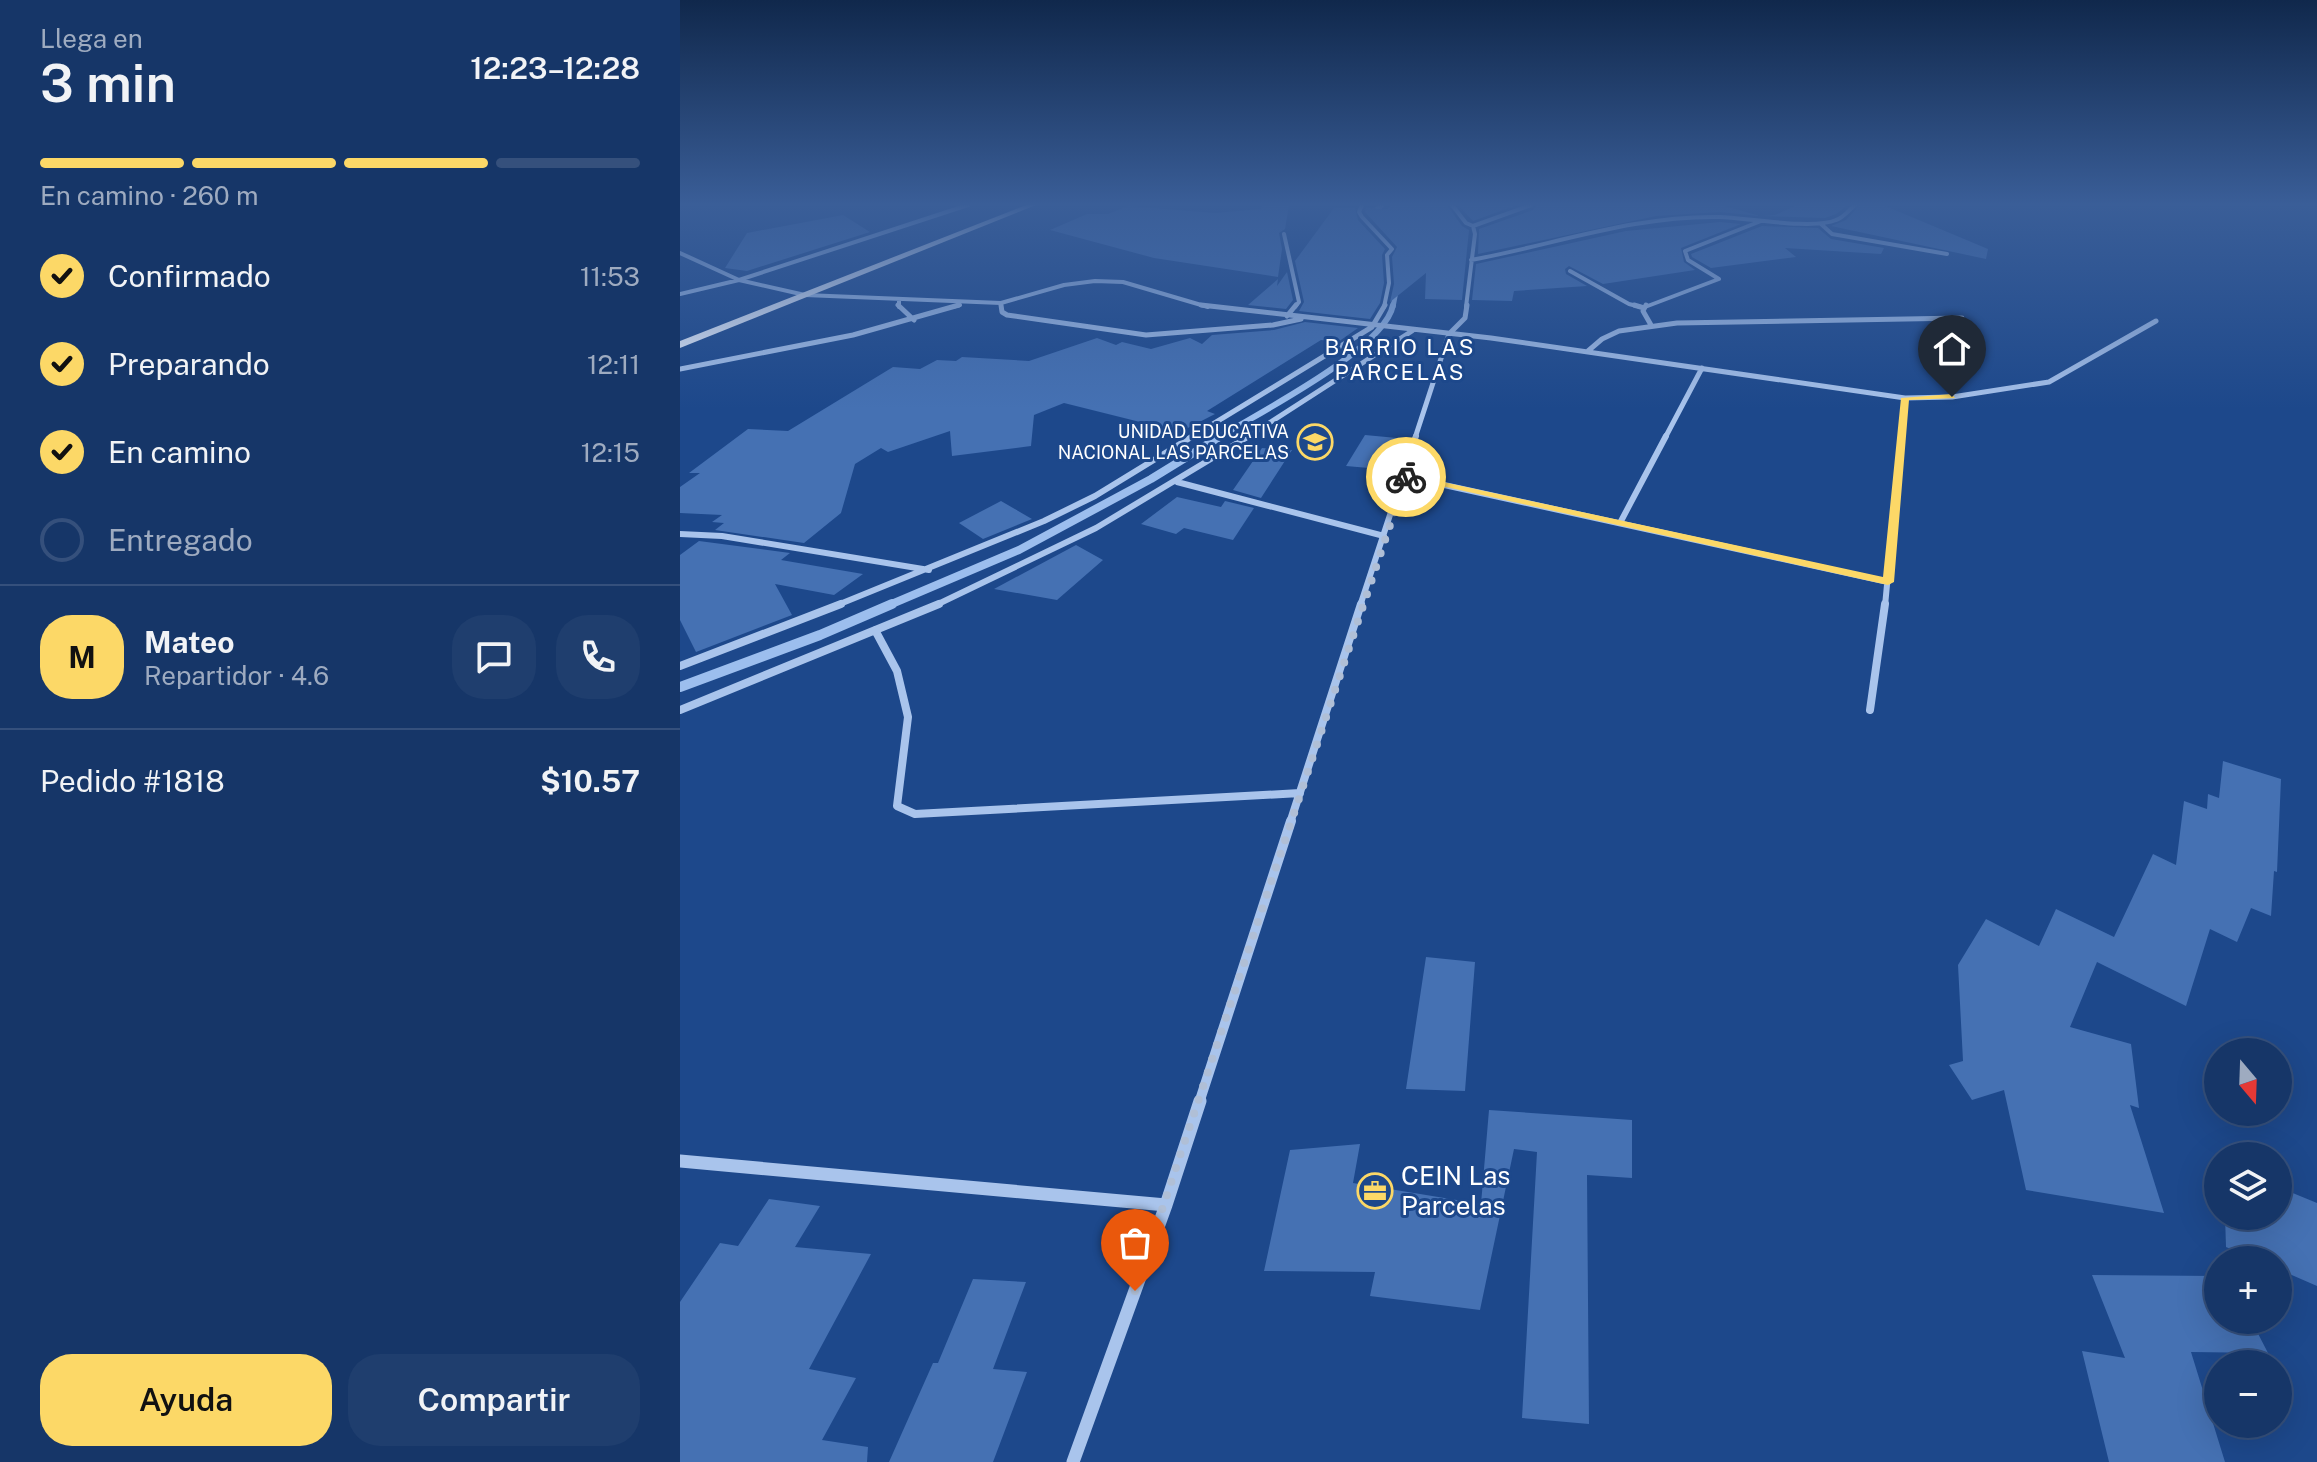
<!DOCTYPE html>
<html lang="es">
<head>
<meta charset="utf-8">
<style>
	:root { --surface:#163668; --page:#1f3e6e; --text:#f1f3f6; --muted:#9eabc0; --line:#35507c; --accent:#fcd867 }
	body { margin:0; font-family:"Public Sans",sans-serif; background:var(--page); color:var(--text); height:100vh; display:flex; flex-direction:column; font-size:30px; white-space:nowrap }
	* { box-sizing:border-box; margin:0 }
	p { font-size:26px; color:var(--muted) }
	.icon { flex:none; width:44px; height:44px; fill:none; stroke:currentColor; stroke-width:2; stroke-linecap:round; stroke-linejoin:round }
	.map { position:relative; flex:1; overflow:hidden }
	.drawer { display:flex; flex-direction:column; background:var(--surface); width:680px }
	.drawer>* { flex:none }
	.needle { width:52px; rotate:161deg }
	.fabs { position:absolute; left:1524px; top:1038px; display:grid; gap:16px }
	.fabs a { display:grid; place-items:center; width:88px; height:88px; border-radius:50%; background:var(--surface); box-shadow:0 8px 32px #0002,0 0 0 2px var(--line); font-size:40px }
	.pin { position:absolute; display:grid; place-items:center; width:68px; height:68px; color:#fff; margin:-82px -34px; border-radius:50% 50% 50% 0; rotate:-45deg; box-shadow:0 0 8px #0007 }
	.pin .icon { rotate:45deg }
	.courier { position:absolute; display:grid; place-items:center; width:80px; height:80px; margin:-40px; border:6px solid #fcd867; border-radius:50%; background:#fff; color:#222; box-shadow:0 2px 10px #0007 }
	.summary em { font-style:normal; font-weight:600 }
	.summary div { display:flex; flex-direction:column-reverse }
	.summary { display:flex; align-items:center; justify-content:space-between; height:136px; padding:0 40px }
	h1 { font-size:52px; font-weight:600; line-height:60px }
	.bar { display:grid; grid-template-columns:repeat(4,1fr); gap:12px 8px; align-content:center; height:96px; padding:0 40px }
	.bar i { height:10px; border-radius:6px; background:var(--line) }
	.bar .on { background:var(--accent) }
	.bar p { grid-column:span 4 }
	.line { display:flex; align-items:center; gap:20px; padding:0 40px; border-top:2px solid var(--line) }
	.line div { flex:1 }
	.round { display:grid; place-items:center; flex:none; width:84px; height:84px; border-radius:32px; background:var(--page) }
	ol { padding:0 40px; list-style:none }
	li { display:flex; align-items:center; gap:24px; height:88px }
	li p { margin-inline-start:auto }
	li .icon { padding:8px; border-radius:50%; background:var(--accent); color:#111; stroke-width:4 }
	li:last-child { color:var(--muted) }
	li i { width:44px; height:44px; border:4px solid var(--line); border-radius:50% }
	.cta { display:flex; gap:16px; margin-top:auto; padding:16px 40px }
	.cta a { flex:1; height:92px; border-radius:32px; background:var(--accent); color:#111; font-size:32px; font-weight:600; line-height:92px; text-align:center }
	.cta a+a { background:var(--page); color:var(--text) }
	main { display:flex; flex:1; min-height:0 }
	.map>svg:first-child { display:block }
	.lines { fill:none; stroke-linecap:round; stroke-linejoin:round }
	.stream-far3 { stroke:#9cbeee; stroke-width:5 }
	.stream-far2 { stroke:#9cbeee; stroke-width:6 }
	.stream-far1 { stroke:#9cbeee; stroke-width:8 }
	.stream { stroke:#9cbeee; stroke-width:10 }
	.building { fill:#4571b3 }
	.minor-far5 { stroke:#a9c4ec; stroke-width:4 }
	.minor-far4 { stroke:#a9c4ec; stroke-width:5 }
	.minor-far3 { stroke:#a9c4ec; stroke-width:6 }
	.minor-far2 { stroke:#a9c4ec; stroke-width:8 }
	.minor-far1 { stroke:#a9c4ec; stroke-width:10 }
	.minor { stroke:#a9c4ec; stroke-width:13 }
	.primary { fill:#eef4ff; fill-rule:evenodd }
	.route { fill:#fcd867 }
	.done { stroke:#b0bfd6; stroke-width:8; stroke-dasharray:0 14.4 }
	.labels { text-anchor:middle; stroke-width:6; stroke-linejoin:round; paint-order:stroke }
	.far-poi-label { font-size:18px; fill:#fff; stroke:#1d488b; text-anchor:end }
	.far-quarter-label { font-size:22px; letter-spacing:2px; fill:#fff; stroke:#1d488b }
	.near-poi-label { font-size:26px; fill:#fff; stroke:#1d488b; text-anchor:start }
</style>
</head>
<body>
<main>
<section class="drawer">
<div class="summary"><div><h1>3 min</h1><p>Llega en</p></div><em>12:23–12:28</em></div>
<div class="bar"><i class="on"></i><i class="on"></i><i class="on"></i><i></i><p>En camino · 260 m</p></div>
<ol>
<li><svg class="icon" aria-label="check" viewBox="0 0 24 24"><path d="M5 12l5 5 9-10"/></svg>Confirmado<p>11:53</p></li>
<li><svg class="icon" aria-label="check" viewBox="0 0 24 24"><path d="M5 12l5 5 9-10"/></svg>Preparando<p>12:11</p></li>
<li><svg class="icon" aria-label="check" viewBox="0 0 24 24"><path d="M5 12l5 5 9-10"/></svg>En camino<p>12:15</p></li>
<li><i></i>Entregado</li>
</ol>
<div class="line" style="height:144px"><b class="round" style="background:var(--accent);color:#111">M</b><div><b>Mateo</b><p>Repartidor · 4.6</p></div><a class="round"><svg class="icon" aria-label="chat" viewBox="0 0 24 24"><path d="M4 5h16v11H9l-5 4z"/></svg></a><a class="round"><svg class="icon" aria-label="phone" viewBox="0 0 24 24"><path d="M5 4h4l2 5-3 2q2 4 5 5l2-3 5 2v4C11 20 4 13 5 4z"/></svg></a></div>
<div class="line" style="height:104px"><div>Pedido #1818</div><b>$10.57</b></div>
<div class="cta"><a>Ayuda</a><a>Compartir</a></div>
</section>
<div class="map">
<svg width="1637" height="1462" viewBox="0 0 1637 1462">
	<rect width="100%" height="100%" fill="#1d488b"/>
	<g class="lines">
		<path class="stream-far3" d="M698,221L695,211L702,205
			M713,307L717,286"/>
		<path class="stream-far2" d="M538,438C578,413 705,349 713,305"/>
		<path class="stream-far1" d="M207,606L339,550L471,479L541,436"/>
		<path class="stream" d="M0,687L140,635L212,604"/>
	</g>
	<path class="building" d="M582,205H609L605,229L599,233L602,249L598,277L474,258L370,230L407,214H428L448,206L535,213L581,209Z
		M711,205H767L782,226L789,230L782,300L745,299L746,273L710,302L714,284L712,257L717,247L685,212L686,208L708,209Z
		M778,205H837L793,221Z
		M856,205H1041L1080,216L1040,212L976,216L798,254L799,229L853,210Z
		M1117,205H1168L1156,214L1145,218L1083,216L1095,215Z
		M1180,205H1203L1308,249L1306,259L1151,226L1166,220Z
		M654,208H675L678,220L705,249L702,255L704,283L700,303L690,319L619,311L624,302L615,261Z
		M163,215L190,232L67,271L45,268L67,233Z
		M1040,222L1061,224L1001,248L1004,262L1015,270L923,284L889,266L885,269L886,274L907,286L834,291L832,301L792,300L796,264L946,231Z
		M1082,226L1138,228L1151,239L1204,248L1201,254L1105,248L1116,257L1031,268L1012,257L1011,254Z
		M607,272L613,300L606,309L568,305L598,279L597,286Z
		M625,322L678,328L658,342L641,340L527,411L535,414L500,432L384,403L354,415L351,446L272,456L270,431L208,452L201,448L175,464L161,513L124,543L35,530L44,523L32,522L42,515L0,513V487L20,473H9L68,429L108,431L213,367L240,369L257,360L276,361L282,357L349,361L417,338L436,345L442,342L471,349L510,338L522,344L532,335L594,330Z
		M685,435L717,438L700,469L666,466Z
		M582,448L612,450L581,498L553,490Z
		M497,497L541,507L545,501L574,508L553,540L504,528L496,534L461,524Z
		M321,501L352,519L303,539L279,523Z
		M19,541L110,553L101,560L183,574L154,595L95,584L112,615L16,652L0,620V555Z
		M396,545L423,560L377,600L314,589Z
		M1543,761L1601,779L1597,872L1594,871L1591,916L1571,908L1557,942L1530,929L1506,1006L1417,962L1390,1027L1451,1044L1459,1108L1450,1105L1484,1213L1346,1190L1324,1090L1292,1100L1269,1065L1283,1061L1278,965L1306,919L1359,946L1376,909L1434,937L1473,854L1496,865L1504,801L1527,809L1528,794L1539,798Z
		M746,957L795,962L785,1091L726,1089Z
		M809,1110L952,1120V1178L907,1175L909,1424L842,1418L857,1152L834,1149L800,1310L690,1296L695,1272L584,1271L610,1150L680,1144L673,1183L801,1204Z
		M1598,1187L1637,1203V1286L1598,1269V1260H1577L1546,1247L1545,1216H1598Z
		M89,1199L140,1206L115,1247L191,1254L129,1369L176,1378L142,1440L188,1447L187,1462H0V1302L40,1243L58,1246Z
		M1412,1275L1538,1276V1320H1571L1588,1353L1511,1352L1545,1462H1429L1402,1351L1445,1358Z
		M293,1279L346,1282L313,1369L347,1372L313,1462H209L253,1363H258Z"/>
	<g class="lines">
		<path class="minor-far5" d="M682,205L679,212L682,217L712,249L707,255L709,283L704,307
			M772,205L786,223L793,226L795,234L786,307
			M1141,224L1152,234L1267,254
			M793,226L851,205
			M604,234L619,302L615,307
			M0,253L59,280L125,295L321,303L384,285L415,281L443,282L528,307
			M791,260C873,245 955,215 1040,217C1068,218 1133,230 1156,220C1163,218 1169,210 1175,205
			M890,271L949,304L961,307
			M0,294L59,280L288,205
			M219,301V307
			M321,303V307
			M272,307L280,305
			M965,307L1039,279L1008,260L1005,251L1081,221"/>
		<path class="minor-far4" d="M218,305L234,320
			M321,305L322,312L327,315L466,335L593,325L621,319
			M521,305L811,338L1225,398L1272,397L1369,382L1476,321
			M954,305L964,308
			M966,305L963,311L971,325
			M607,316L616,305
			M908,351L922,339L939,331L997,323L1282,318
			M0,369L173,335L279,305
			M510,438L692,327L705,305
			M566,438L732,331
			M735,438L769,334L785,318L787,305
			M985,438L1022,368
			M1221,438L1225,398"/>
		<path class="minor-far3" d="M723,476L1208,582
			M497,482L704,536
			M940,523L986,436
			M0,534L42,536L249,570
			M155,606L364,521L415,496L513,436
			M254,606L416,528L569,436
			M680,606L736,436
			M1205,606L1221,436"/>
		<path class="minor-far2" d="M195,630L217,671L228,717L217,806L235,814L620,793
			M0,666L161,604
			M0,710L259,604
			M1190,710L1205,604
			M610,823L681,604"/>
		<path class="minor-far1" d="M519,1103L611,821"/>
		<path class="minor" d="M0,1161L486,1205
			M393,1462L486,1205L520,1101"/>
		<path class="primary" d="M346,205H356L0,348V341Z"/>
	</g>
	<linearGradient id="sky" x2="0" y2="1"><stop stop-color="#10284c"/><stop offset="0.5" stop-color="#3a5e98"/><stop offset="1" stop-color="#3a5e98" stop-opacity="0"/></linearGradient>
	<rect width="1637" height="409" fill="url(#sky)"/>
	<path class="route" d="M1272,394L1275,398L1229,400L1214,582L1208,585L721,477L726,474L1203,577L1221,398Z"/>
	<g class="lines">
		<path class="done" d="M455,1291L726,477"/>
	</g>
	<defs>
		<symbol id="school-ring" viewBox="-11 -11 22 22"><circle r="9.5" fill="#1d488b" stroke="#fcd867" stroke-width="1.5"/><path d="M0-5L7-2L0 1L-7-2ZM-4 1L0 2.5L4 1V4Q0 6-4 4Z" fill="#fcd867"/></symbol>
		<symbol id="office-ring" viewBox="-11 -11 22 22"><circle r="9.5" fill="#1d488b" stroke="#fcd867" stroke-width="1.5"/><path d="M-6-3h4V-5.5h4V-3h4V5H-6ZM-1-4.5V-3h2v-1.5ZM-6 0V1H6V0Z" fill="#fcd867"/></symbol>
	</defs>
	<g fill-rule="evenodd">
		<use href="#school-ring" x="615" y="422" width="40" height="40"/>
		<use href="#office-ring" x="675" y="1171" width="40" height="40"/>
	</g>
	<g class="labels">
		<g class="far-poi-label">
			<text x="609" y="438">UNIDAD EDUCATIVA<tspan x="609" dy="21">NACIONAL LAS PARCELAS</tspan></text>
		</g>
		<g class="far-quarter-label">
			<text x="720" y="355">BARRIO LAS<tspan x="720" dy="25">PARCELAS</tspan></text>
		</g>
		<g class="near-poi-label">
			<text x="721" y="1185">CEIN Las<tspan x="721" dy="30">Parcelas</tspan></text>
		</g>
	</g>
</svg>
<div class="fabs">
<a><svg class="needle" viewBox="-14 -14 28 28"><path d="M0-13l5 13h-10z" fill="#e53935"/><path d="M0 13l5-13h-10z" fill="#9eabc0"/></svg></a>
<a><svg class="icon" aria-label="layers" viewBox="0 0 24 24"><path d="M12 4l9 5-9 5-9-5zM3 14l9 5 9-5"/></svg></a>
<a>+</a>
<a>−</a>
</div>
<div class="pin" style="left:455px;top:1291px;background:#ea580c"><svg class="icon" aria-label="bag" viewBox="0 0 24 24"><path d="M5 8h14l-1 12H6zM9 8a3 3 0 0 1 6 0"/></svg></div>
<div class="pin" style="left:1272px;top:397px;background:#1f2937"><svg class="icon" aria-label="home" viewBox="0 0 24 24"><path d="M3 11l9-7 9 7M6 9v11h12V9"/></svg></div>
<div class="courier" style="left:726px;top:477px"><svg class="icon" aria-label="bike" viewBox="0 0 24 24"><circle cx="6" cy="16" r="4"/><circle cx="18" cy="16" r="4"/><path d="M6 16l4-8h5l3 8M10 8l3 8H6M13 5h3"/></svg></div>
</div>
</main>
</body>
</html>
